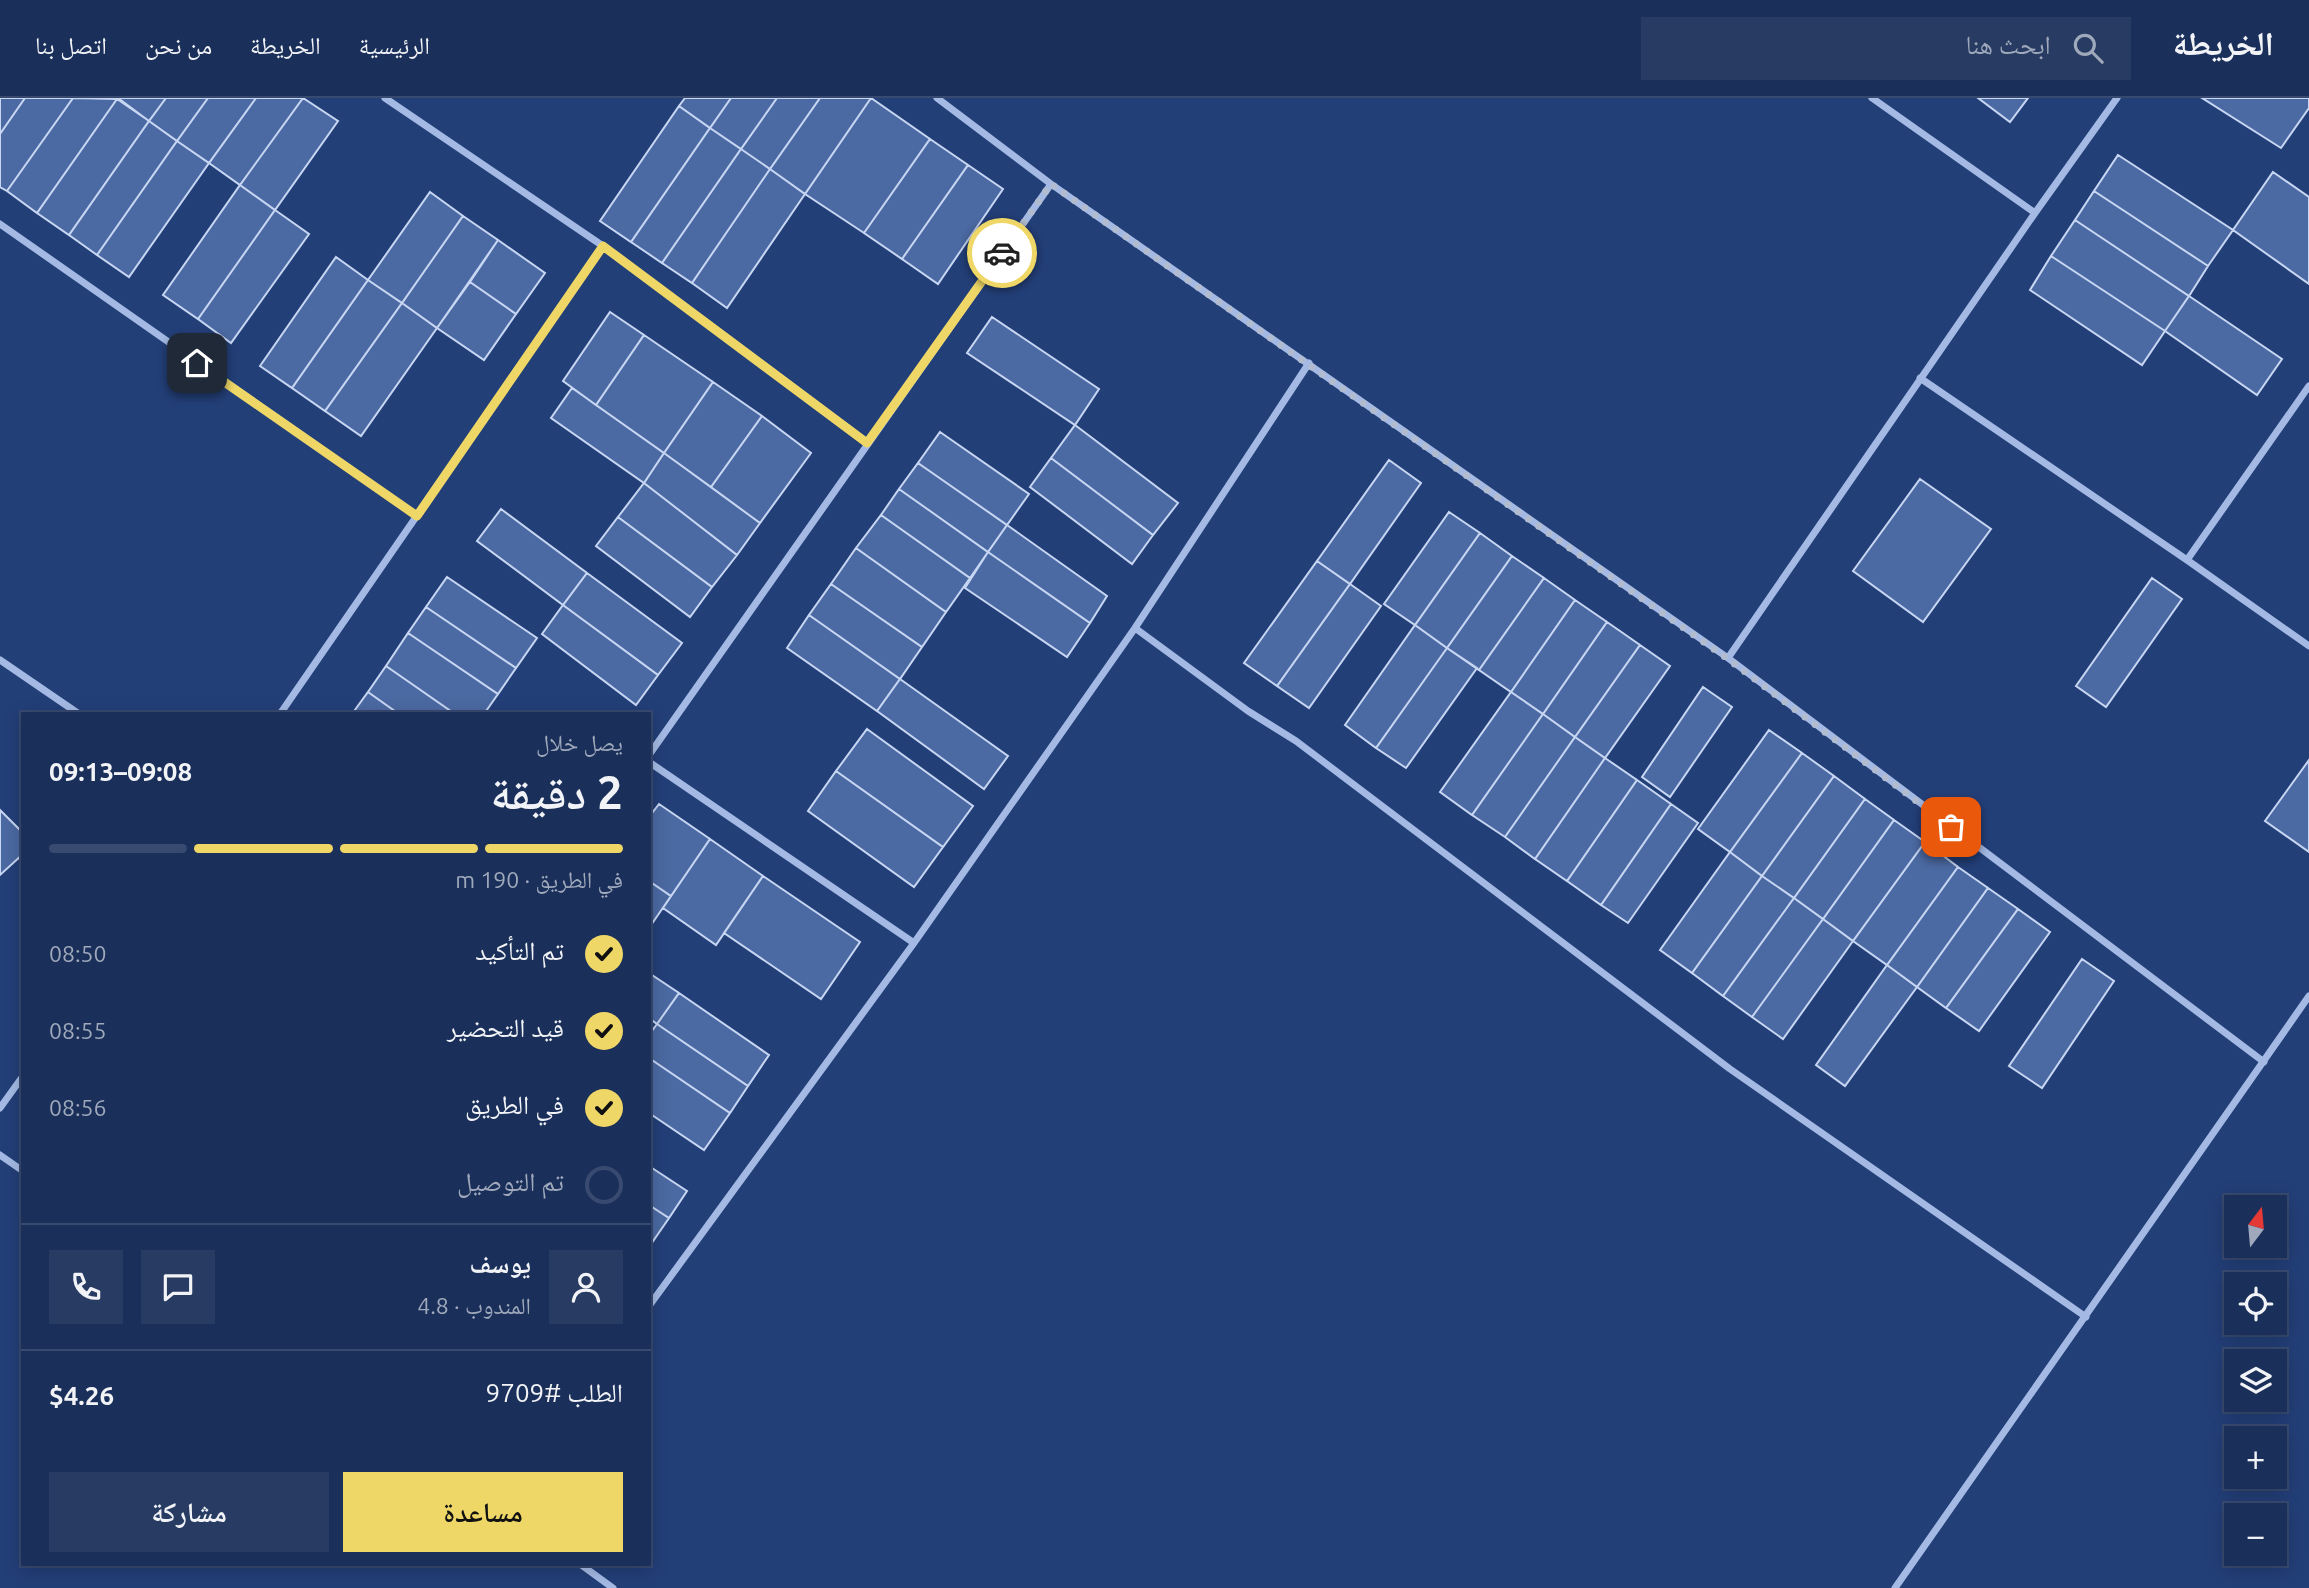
<!DOCTYPE html>
<html lang="ar">
<head>
<meta charset="utf-8">
<style>
	:root { --surface:#1a2f5a; --page:#273b63; --text:#f1f3f6; --muted:#9fa9bb; --line:#384a70; --accent:#efd767 }
	body { margin:0; font-family:Ubuntu,"Noto Naskh Arabic",sans-serif; background:var(--page); color:var(--text); direction:rtl; height:100vh; display:flex; flex-direction:column; font-size:26px; white-space:nowrap }
	* { box-sizing:border-box; margin:0 }
	p { font-size:23px; color:var(--muted) }
	.icon { flex:none; width:38px; height:38px; fill:none; stroke:currentColor; stroke-width:2; stroke-linecap:round; stroke-linejoin:round }
	.map { position:relative; flex:1; overflow:hidden; direction:ltr }
	.drawer { position:absolute; left:21px; top:614px; width:630px; height:854px; display:flex; flex-direction:column; background:var(--surface); border-radius:0px; box-shadow:0 4px 18px #0003,0 0 0 2px var(--line); direction:rtl }
	.drawer>* { flex:none }
	.needle { width:46px; rotate:16deg }
	.controls { position:absolute; left:2224px; top:1097px; display:grid; gap:14px }
	.controls a { display:grid; place-items:center; width:63px; height:63px; border-radius:0px; background:var(--surface); box-shadow:0 4px 18px #0003,0 0 0 2px var(--line); font-size:35px }
	.pin { position:absolute; display:grid; place-items:center; width:60px; height:60px; color:#fff; margin:-30px; border-radius:14px; box-shadow:0 4px 10px #0006 }
	.courier { position:absolute; display:grid; place-items:center; width:70px; height:70px; margin:-35px; border:5px solid #efd767; border-radius:50%; background:#fff; color:#222; box-shadow:0 2px 9px #0007 }
	.headline em { font-style:normal; font-weight:600 }
	.headline div { display:flex; flex-direction:column-reverse }
	.headline { display:flex; align-items:center; justify-content:space-between; height:119px; padding:0 28px }
	h1 { font-size:46px; font-weight:600; line-height:52px }
	.bar { display:grid; grid-template-columns:repeat(4,1fr); gap:10px 7px; align-content:center; height:84px; padding:0 28px }
	.bar i { height:9px; border-radius:5px; background:var(--line) }
	.bar .current { background:var(--accent) }
	.bar p { grid-column:span 4 }
	.line { display:flex; align-items:center; gap:18px; padding:0 28px; border-top:2px solid var(--line) }
	.line div { flex:1 }
	.round { display:grid; place-items:center; flex:none; width:74px; height:74px; border-radius:0px; background:var(--page) }
	ol { padding:0 28px; list-style:none }
	li { display:flex; align-items:center; gap:21px; height:77px }
	li p { margin-inline-start:auto }
	li .icon { padding:7px; border-radius:50%; background:var(--accent); color:#111; stroke-width:4 }
	li:last-child { color:var(--muted) }
	li i { width:38px; height:38px; border:4px solid var(--line); border-radius:50% }
	.action { display:flex; gap:14px; margin-top:auto; padding:14px 28px }
	.action a { flex:1; height:80px; border-radius:0px; background:var(--accent); color:#111; font-size:28px; font-weight:600; line-height:80px; text-align:center }
	.action a+a { background:var(--page); color:var(--text) }
	header { display:flex; align-items:center; gap:42px; box-sizing:border-box; height:98px; padding:0 35px; background:var(--surface); border-bottom:2px solid var(--line) }
	header strong { font-size:33px }
	nav { display:flex; gap:38px; margin-inline-start:auto; font-size:24px }
	.search { width:490px; height:63px; background:var(--page); display:flex; align-items:center; gap:18px; box-sizing:border-box; padding:0 24px; border-radius:0px; color:var(--muted); font-size:26px }
	.map>svg:first-child { display:block }
	.building { fill:#4b69a2; stroke:#c7d6f3; stroke-width:2 }
	.lines { fill:none; stroke-linecap:round; stroke-linejoin:round }
	.street { stroke:#a4bae4; stroke-width:7 }
	.done { stroke:#b2bcd0; stroke-width:7; stroke-dasharray:0 12.6 }
	.route { stroke:#efd767; stroke-width:9 }
</style>
</head>
<body>
<header>
<strong>الخريطة</strong>
<div class="search"><svg class="icon" aria-label="search" viewBox="0 0 24 24"><circle cx="10" cy="10" r="6"/><path d="M15 15l6 6"/></svg>ابحث هنا</div>
<nav><a>الرئيسية</a><a>الخريطة</a><a>من نحن</a><a>اتصل بنا</a></nav>
</header>
<div class="map">
<svg width="2309" height="1490" viewBox="0 0 2309 1490">
	<rect width="100%" height="100%" fill="#233f78"/>
	<path class="building" d="M0,0H25L0,36Z
		M25,0H73L7,93L0,89V36Z
		M73,0L117,1L37,115L7,93Z
		M118,0H166L149,23Z
		M166,0H208L177,43L149,23Z
		M208,0H256L209,65L177,43Z
		M256,0H303L240,87L209,65Z
		M303,0L338,23L275,112L240,87Z
		M685,0H731L710,30L679,8Z
		M731,0H777L741,51L710,30Z
		M777,0H820L770,71L741,51Z
		M820,0H871L805,96L770,71Z
		M871,0L930,41L864,135L805,96Z
		M1978,0H2028L2010,24Z
		M2202,0H2309V10L2281,50Z
		M117,1L149,23L69,137L37,115Z
		M679,8L710,30L631,144L600,123Z
		M149,23L177,43L97,157L69,137Z
		M710,30L741,51L662,165L631,144Z
		M930,41L968,67L902,161L864,135Z
		M177,43L209,65L129,179L97,157Z
		M741,51L770,71L692,185L662,165Z
		M2118,57L2233,132L2208,168L2094,93Z
		M968,67L1003,91L938,186L902,161Z
		M770,71L805,96L727,210L692,185Z
		M2273,74L2309,99V186L2233,132Z
		M240,87L275,112L198,221L163,197Z
		M2094,93L2208,168L2189,198L2075,122Z
		M430,94L463,118L402,205L368,182Z
		M275,112L309,136L231,245L198,221Z
		M463,118L498,142L437,230L402,205Z
		M2075,122L2189,198L2165,233L2051,158Z
		M498,142L545,175L516,216L470,184Z
		M2051,158L2165,233L2142,267L2030,192Z
		M336,159L368,182L292,290L260,268Z
		M368,182L402,205L325,313L292,290Z
		M470,184L516,216L484,262L437,230Z
		M2189,198L2282,261L2257,297L2165,233Z
		M402,205L437,230L361,338L325,313Z
		M610,214L644,237L596,307L563,283Z
		M992,219L1099,291L1075,327L967,255Z
		M644,237L713,284L664,355L596,307Z
		M713,284L762,318L711,389L664,355Z
		M572,290L664,355L644,385L551,320Z
		M762,318L811,355L760,425L711,389Z
		M1075,327L1178,405L1153,437L1051,360Z
		M940,334L1029,396L1007,427L918,365Z
		M664,355L760,425L737,457L644,385Z
		M1051,360L1153,437L1132,466L1030,389Z
		M1389,362L1421,385L1350,486L1317,463Z
		M918,365L1007,427L988,454L899,391Z
		M1920,381L1991,431L1923,524L1853,473Z
		M644,385L737,457L712,489L618,419Z
		M899,391L988,454L970,480L881,417Z
		M501,411L587,475L563,507L477,443Z
		M1449,414L1480,435L1415,527L1384,506Z
		M881,417L970,480L946,514L856,450Z
		M618,419L712,489L690,519L596,448Z
		M1007,427L1107,498L1090,525L988,454Z
		M1480,435L1512,458L1447,550L1415,527Z
		M856,450L946,514L922,549L831,486Z
		M988,454L1090,525L1067,559L965,490Z
		M1512,458L1544,480L1479,572L1447,550Z
		M1317,463L1350,486L1277,588L1244,565Z
		M587,475L682,545L658,577L563,507Z
		M447,479L537,540L516,570L426,509Z
		M1544,480L1575,502L1511,594L1479,572Z
		M2152,480L2182,501L2106,609L2076,588Z
		M831,486L922,549L900,581L809,517Z
		M1350,486L1381,508L1309,610L1277,588Z
		M1575,502L1607,524L1543,616L1511,594Z
		M563,507L658,577L636,607L542,536Z
		M426,509L516,570L498,596L408,535Z
		M809,517L900,581L877,613L787,550Z
		M1607,524L1640,547L1575,639L1543,616Z
		M1415,527L1447,550L1376,650L1345,627Z
		M408,535L498,596L484,616H455L386,568Z
		M1640,547L1670,568L1605,660L1575,639Z
		M1447,550L1477,570L1406,670L1376,650Z
		M386,568L455,616H399L368,594Z
		M900,581L1008,658L984,691L877,613Z
		M1703,589L1732,609L1670,699L1642,679Z
		M368,594L399,616H352Z
		M1511,594L1543,616L1472,717L1440,694Z
		M1543,616L1575,639L1505,739L1472,717Z
		M867,631L973,708L943,749L836,673Z
		M1769,632L1802,655L1730,754L1698,731Z
		M1575,639L1605,660L1535,761L1505,739Z
		M1802,655L1834,678L1762,778L1730,754Z
		M1605,660L1637,682L1567,783L1535,761Z
		M2309,662V754L2265,723Z
		M836,673L943,749L914,789L808,713Z
		M1834,678L1865,701L1794,800L1762,778Z
		M1637,682L1671,706L1601,807L1567,783Z
		M1865,701L1894,722L1823,821L1794,800Z
		M659,706L710,741L671,798L649,783V719Z
		M1671,706L1698,725L1628,825L1601,807Z
		M0,712L23,735V756L0,777Z
		M1894,722L1925,744L1853,843L1823,821Z
		M710,741L763,778L716,847L663,810Z
		M1925,744L1958,769L1887,867L1853,843Z
		M1730,754L1762,778L1692,875L1660,852Z
		M1958,769L1988,790L1917,889L1887,867Z
		M763,778L860,844L821,901L724,835Z
		M1762,778L1794,800L1723,898L1692,875Z
		M649,783L671,798L649,830Z
		M1988,790L2018,811L1946,910L1917,889Z
		M1794,800L1823,821L1752,919L1723,898Z
		M2018,811L2050,834L1979,933L1946,910Z
		M1823,821L1853,843L1783,941L1752,919Z
		M2082,861L2114,883L2042,990L2009,968Z
		M1887,867L1917,889L1845,988L1816,967Z
		M649,875L679,895L657,926L649,920Z
		M679,895L769,957L748,988L657,926Z
		M657,926L748,988L730,1015L649,960V937Z
		M649,960L730,1015L704,1052L649,1015Z
		M649,1068L687,1093L669,1120L649,1107Z
		M649,1107L669,1120L649,1149Z"/>
	<g class="lines">
		<path class="street" d="M385,0L603,148L868,345
			M937,0L1051,86L1728,560L2264,964
			M1872,0L2035,115
			M0,126L417,418
			M1920,280L2187,462L2309,548
			M2187,462L2309,288
			M1135,530L1248,613L1296,643L1730,971L2086,1219
			M1728,560L2035,115L2117,0
			M0,562L79,616
			M280,616L603,148
			M649,657L1051,86
			M649,664L914,845
			M0,1010L23,978
			M0,1057L23,1073
			M649,1208L914,845L1135,530L1309,265
			M580,1466L613,1490
			M1895,1490L2309,898"/>
	</g>
	<g class="lines">
		<path class="done" d="M1002,155L1051,86L1728,561L1951,729"/>
		<path class="route" d="M197,265L417,418L603,148L867,345L1002,155"/>
	</g>
</svg>
<div class="controls">
<a><svg class="needle" viewBox="-14 -14 28 28"><path d="M0-13l5 13h-10z" fill="#e53935"/><path d="M0 13l5-13h-10z" fill="#9fa9bb"/></svg></a>
<a><svg class="icon" aria-label="locate" viewBox="0 0 24 24"><circle cx="12" cy="12" r="6"/><path d="M12 2v4M12 18v4M2 12h4M18 12h4"/></svg></a>
<a><svg class="icon" aria-label="layers" viewBox="0 0 24 24"><path d="M12 4l9 5-9 5-9-5zM3 14l9 5 9-5"/></svg></a>
<a>+</a>
<a>−</a>
</div>
<div class="pin" style="left:1951px;top:729px;background:#ea580c"><svg class="icon" aria-label="bag" viewBox="0 0 24 24"><path d="M5 8h14l-1 12H6zM9 8a3 3 0 0 1 6 0"/></svg></div>
<div class="pin" style="left:197px;top:265px;background:#1f2937"><svg class="icon" aria-label="home" viewBox="0 0 24 24"><path d="M3 11l9-7 9 7M6 9v11h12V9"/></svg></div>
<div class="courier" style="left:1002px;top:155px"><svg class="icon" aria-label="car" viewBox="0 0 24 24"><path d="M5 17H2v-5l4-1 3-4h7l3 4 3 1v5h-3M9 17h6M6 11h13"/><circle cx="7" cy="17" r="2"/><circle cx="17" cy="17" r="2"/></svg></div>
<section class="drawer">
<div class="headline"><div><h1>2 دقيقة</h1><p>يصل خلال</p></div><em>09:08–09:13</em></div>
<div class="bar"><i class="current"></i><i class="current"></i><i class="current"></i><i></i><p>في الطريق · 190 m</p></div>
<ol>
<li><svg class="icon" aria-label="check" viewBox="0 0 24 24"><path d="M5 12l5 5 9-10"/></svg>تم التأكيد<p>08:50</p></li>
<li><svg class="icon" aria-label="check" viewBox="0 0 24 24"><path d="M5 12l5 5 9-10"/></svg>قيد التحضير<p>08:55</p></li>
<li><svg class="icon" aria-label="check" viewBox="0 0 24 24"><path d="M5 12l5 5 9-10"/></svg>في الطريق<p>08:56</p></li>
<li><i></i>تم التوصيل</li>
</ol>
<div class="line" style="height:126px"><a class="round"><svg class="icon" aria-label="person" viewBox="0 0 24 24"><circle cx="12" cy="8" r="4"/><path d="M4 21q1-7 8-7t8 7"/></svg></a><div><b>يوسف</b><p>المندوب · 4.8</p></div><a class="round"><svg class="icon" aria-label="chat" viewBox="0 0 24 24"><path d="M4 5h16v11H9l-5 4z"/></svg></a><a class="round"><svg class="icon" aria-label="phone" viewBox="0 0 24 24"><path d="M5 4h4l2 5-3 2q2 4 5 5l2-3 5 2v4C11 20 4 13 5 4z"/></svg></a></div>
<div class="line" style="height:91px"><div>الطلب #9709</div><b>$4.26</b></div>
<div class="action"><a>مساعدة</a><a>مشاركة</a></div>
</section>
</div>
</body>
</html>
